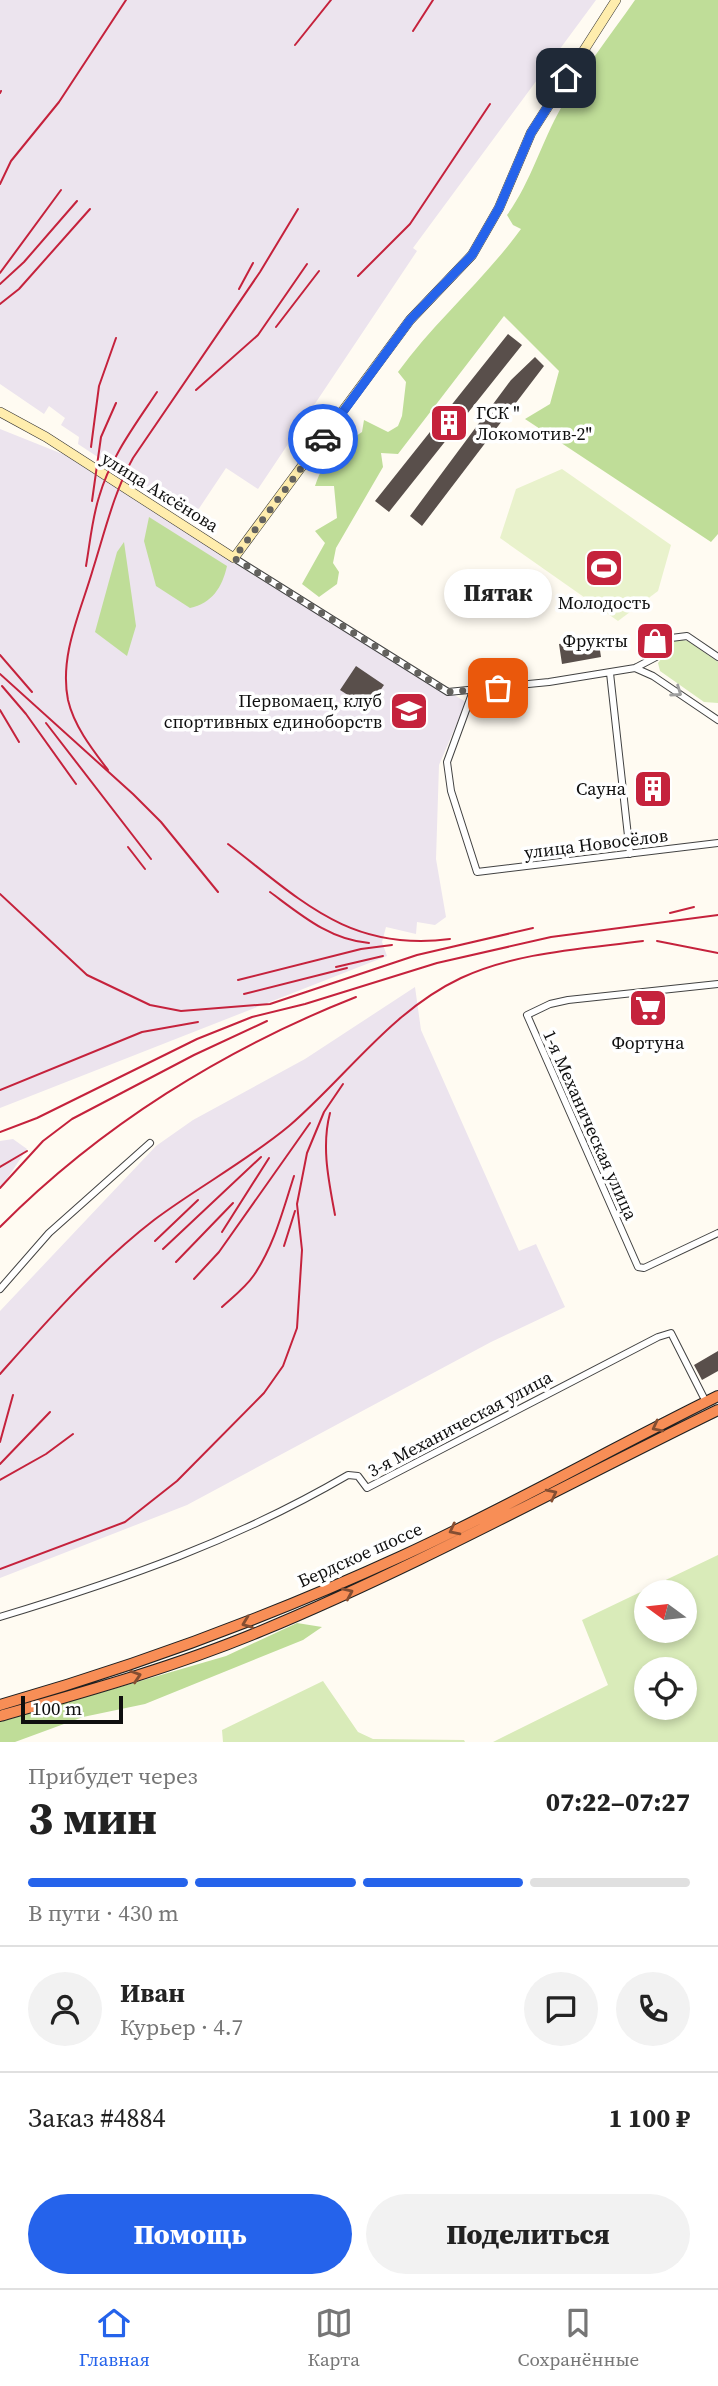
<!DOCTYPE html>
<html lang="ru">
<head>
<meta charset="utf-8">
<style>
	:root { --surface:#fff; --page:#f2f2f2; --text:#222; --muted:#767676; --line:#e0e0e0; --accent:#2563eb }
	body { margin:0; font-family:"Source Serif 4",serif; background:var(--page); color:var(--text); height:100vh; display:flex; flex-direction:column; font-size:26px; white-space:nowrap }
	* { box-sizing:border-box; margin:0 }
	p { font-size:23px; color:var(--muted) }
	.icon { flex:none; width:38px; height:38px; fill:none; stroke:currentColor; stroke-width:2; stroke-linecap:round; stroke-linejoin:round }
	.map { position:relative; height:1742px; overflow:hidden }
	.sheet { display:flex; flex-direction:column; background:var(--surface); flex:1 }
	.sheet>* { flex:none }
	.needle { width:46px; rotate:285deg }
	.tools { position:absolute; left:634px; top:1580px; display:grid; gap:14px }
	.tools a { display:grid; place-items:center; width:63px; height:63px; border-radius:50%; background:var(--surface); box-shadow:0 4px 10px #0003; font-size:35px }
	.scale { position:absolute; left:21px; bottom:18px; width:102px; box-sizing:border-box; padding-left:7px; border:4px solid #0f0f0f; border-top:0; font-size:19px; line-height:24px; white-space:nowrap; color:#0f0f0f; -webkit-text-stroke:5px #fff; paint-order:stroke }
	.pin { position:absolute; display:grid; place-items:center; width:60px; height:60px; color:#fff; margin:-30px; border-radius:14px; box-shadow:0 4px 10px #0006 }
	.courier { position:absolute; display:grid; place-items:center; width:70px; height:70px; margin:-35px; border:5px solid #2563eb; border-radius:50%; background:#fff; color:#222; box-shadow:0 2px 9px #0007 }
	.bubble { position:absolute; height:49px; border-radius:24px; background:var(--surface); box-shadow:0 4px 10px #0003; font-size:23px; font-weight:800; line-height:49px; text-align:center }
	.headline em { font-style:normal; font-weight:800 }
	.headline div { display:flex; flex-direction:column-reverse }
	.headline { display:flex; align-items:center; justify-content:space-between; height:119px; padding:0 28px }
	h1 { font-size:46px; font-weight:800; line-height:52px }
	.bar { display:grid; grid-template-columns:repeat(4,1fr); gap:10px 7px; align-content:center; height:84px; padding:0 28px }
	.bar i { height:9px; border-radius:5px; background:var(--line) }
	.bar .current { background:var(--accent) }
	.bar p { grid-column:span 4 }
	.line { display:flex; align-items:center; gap:18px; padding:0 28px; border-top:2px solid var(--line) }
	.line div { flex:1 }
	.round { display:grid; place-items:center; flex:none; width:74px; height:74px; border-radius:37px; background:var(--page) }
	.button { display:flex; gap:14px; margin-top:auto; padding:14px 28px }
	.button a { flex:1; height:80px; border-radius:42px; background:var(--accent); color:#fff; font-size:28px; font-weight:800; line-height:80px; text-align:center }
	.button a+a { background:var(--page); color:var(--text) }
	.tabs { display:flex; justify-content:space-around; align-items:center; height:98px; border-top:2px solid var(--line); background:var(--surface); font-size:19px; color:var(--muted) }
	.tabs a { display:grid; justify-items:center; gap:4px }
	.tabs .current { color:var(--accent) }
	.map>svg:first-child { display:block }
	.industrial { fill:#ece4ee }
	.green { fill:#d9ebb9; fill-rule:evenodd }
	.forest { fill:#bfdd98 }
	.pitch { fill:#e9f2cc }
	.building { fill:#594f4b }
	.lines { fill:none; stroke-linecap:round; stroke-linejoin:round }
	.street-casing { stroke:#424242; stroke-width:8 }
	.secondary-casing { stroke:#313131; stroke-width:10 }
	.highway-casing { stroke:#202020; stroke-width:12 }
	.street { stroke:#fff; stroke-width:6 }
	.secondary { stroke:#ffedad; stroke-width:9 }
	.highway { stroke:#f88e56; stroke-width:10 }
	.rail { stroke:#c5223c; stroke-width:2 }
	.oneway { stroke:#9f9f9f }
	.oneway2 { stroke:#844e32 }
	.done { stroke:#63625e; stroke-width:7; stroke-dasharray:0 12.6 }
	.route { stroke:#2563eb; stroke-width:9 }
	.labels { text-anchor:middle; stroke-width:7; stroke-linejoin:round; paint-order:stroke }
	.poi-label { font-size:18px; fill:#0f0f0f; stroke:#fff; text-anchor:end }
	.street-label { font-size:18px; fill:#0f0f0f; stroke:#fff }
</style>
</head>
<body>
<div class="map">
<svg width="718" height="1742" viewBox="0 0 718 1742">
	<rect width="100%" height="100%" fill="#fffbf2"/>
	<path class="industrial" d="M0,0H596L413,248L417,251L258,489L226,468L192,519L78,444L79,437L61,425L65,418L49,406L44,414L0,384Z
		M0,429L65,455L222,556L466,702L439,765L436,859L446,917L435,925L417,922L416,934L386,927L382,942L387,956L0,1108Z
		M415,987L421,1030L519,1251L536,1244L565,1307L491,1342L187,1505L0,1578V1311L156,1146L193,1120L305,1059Z
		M13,1139L27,1149L0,1189V1141Z"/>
	<path class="green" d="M682,640L688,641L718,662V703L704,702L660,671L658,663L675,641Z
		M718,1555V1742H493L608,1685L582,1620ZM684,1592V1631H646V1592ZM646,1670H684V1708H646Z
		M323,1681L358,1732L373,1739L464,1740L465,1742H223L222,1730Z"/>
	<path class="forest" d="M635,0H718V534L711,542L525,419L550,404L559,371L504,316L398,454L381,453L383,467L336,548L333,563L339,572L337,584L319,597L302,584L325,543L315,531L337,518L334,486H315C326,455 335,450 362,432L364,420L388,432L398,426L402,416L406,382L398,372C435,321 484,280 521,229L513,225L507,215C531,182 541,143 561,108C582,71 610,36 635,0Z
		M149,517L227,566C222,588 212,603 190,608L156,586L144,541Z
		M124,542L136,626L127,656L95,632L117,552Z
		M297,1623L322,1627L303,1640L145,1704L83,1717L15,1742H0V1722L226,1656Z"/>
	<path class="pitch" d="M562,469L671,545L658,591L618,621L500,538L516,489Z"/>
	<path class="building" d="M508,334L522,345L389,512L375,501Z
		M535,357L544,366L422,526L410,516L511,380Z
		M598,637L601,657L562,664L559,644Z
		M356,666L384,685L368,708L340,690Z
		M664,780L666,796L643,798L641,783Z
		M718,1351V1371L702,1380L694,1365Z"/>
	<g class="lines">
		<defs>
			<path id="street" d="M234,558L448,692L549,682L635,668L656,657L671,638L687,636L718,657
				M635,668L653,676L718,720
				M610,673L630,854
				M473,691L447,762L451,791L477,872L718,843
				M718,984L568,1000L550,1004L527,1015L638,1267L644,1268L718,1233
				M0,1289L49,1233L150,1143
				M0,1617C125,1579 235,1541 348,1475L358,1476L367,1488L658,1337L671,1333L706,1402"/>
			<path id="secondary" d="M0,412L46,437L234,558L410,320L472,255L499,208L531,133L616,0"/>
			<path id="highway" d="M0,1705C140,1665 269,1617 402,1556C509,1507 612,1448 718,1396
				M0,1716C88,1691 177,1666 261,1631C418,1566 566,1484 718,1410"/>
		</defs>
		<use href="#street" class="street-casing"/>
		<use href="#secondary" class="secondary-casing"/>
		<use href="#highway" class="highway-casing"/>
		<use href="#street" class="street"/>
		<use href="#secondary" class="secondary"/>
		<use href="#highway" class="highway"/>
		<path class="rail" d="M413,31L433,0
			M295,45L331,0
			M0,93L1,91
			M0,184L11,161L59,102L126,0
			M0,273L61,190
			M358,276L410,224L490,104
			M0,284L24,262L77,201
			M239,289L253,263
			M0,304L19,289L90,209
			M276,327L319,271
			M196,390L258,335L307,264
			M91,447L99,386L116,338
			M92,501L101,437L116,403
			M86,566C90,543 92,519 99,497C110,458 135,425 157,392
			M0,655L32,692
			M0,674L133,794L161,822L218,892
			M2,686L26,714L76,784
			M0,710L19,742
			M46,723L151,859
			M108,770C92,749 74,726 68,700C59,655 81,611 93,569C105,531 114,492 133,458L260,272L298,209
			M228,844C301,900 349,952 450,939
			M128,847L145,869
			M270,892C301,915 330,940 369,943
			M0,894L87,975L150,1005L181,1011L270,1004L417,955L533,928
			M670,913L694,907
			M657,941L718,953
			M336,967L383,956
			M238,980L361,949L392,945
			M244,994L347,968
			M0,1090L142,1032L198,1022
			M330,1113C321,1147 329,1182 335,1215
			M0,1132L37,1118L197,1039L252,1017L305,1004L437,963L551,937L718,915
			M0,1167L27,1151
			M0,1188L43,1141L72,1119L194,1055L267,1021
			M0,1227C100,1126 224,1049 356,997
			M222,1232L269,1158
			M155,1241L198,1200
			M284,1246L295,1211
			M163,1249L261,1157
			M176,1262L233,1203
			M194,1279L219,1252L310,1123
			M222,1307C233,1297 246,1287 254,1275C274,1246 283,1210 294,1176
			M0,1374C48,1320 97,1264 154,1220C198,1187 247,1161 289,1126C347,1076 391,1011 461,978C517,952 583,949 643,941
			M0,1442L13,1395
			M0,1464L50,1412
			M0,1480L46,1454L73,1434
			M0,1569L125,1522L177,1481L264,1393L283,1366L297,1328L302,1250L297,1204L307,1153L324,1112L343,1084"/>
	</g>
	<defs><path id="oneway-chevron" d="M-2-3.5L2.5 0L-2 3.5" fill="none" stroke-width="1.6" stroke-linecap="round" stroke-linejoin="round" transform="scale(1.75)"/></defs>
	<use class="oneway" href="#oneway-chevron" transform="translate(677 692) rotate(35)"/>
	<g class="oneway2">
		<use href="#oneway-chevron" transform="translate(657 1427) rotate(153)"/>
		<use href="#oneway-chevron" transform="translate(552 1494) rotate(-27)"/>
		<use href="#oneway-chevron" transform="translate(454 1530) rotate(153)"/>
		<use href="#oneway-chevron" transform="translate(348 1593) rotate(-24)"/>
		<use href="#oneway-chevron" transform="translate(247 1623) rotate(159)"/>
		<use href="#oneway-chevron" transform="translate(136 1676) rotate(-18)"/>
	</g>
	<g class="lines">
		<path class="done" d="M323,439L234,558L448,692L498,688"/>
		<path class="route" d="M323,439L410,320L472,255L499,208L531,133L566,78"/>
	</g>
	<defs>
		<symbol id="building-square" viewBox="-11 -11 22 22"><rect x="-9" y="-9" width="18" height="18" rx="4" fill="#c5223c" stroke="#fff"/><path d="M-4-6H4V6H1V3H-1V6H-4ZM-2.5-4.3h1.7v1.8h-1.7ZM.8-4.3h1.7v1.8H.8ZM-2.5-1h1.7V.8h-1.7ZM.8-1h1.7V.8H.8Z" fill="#fff"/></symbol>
		<symbol id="stadium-square" viewBox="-11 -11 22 22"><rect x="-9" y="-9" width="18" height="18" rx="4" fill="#c5223c" stroke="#fff"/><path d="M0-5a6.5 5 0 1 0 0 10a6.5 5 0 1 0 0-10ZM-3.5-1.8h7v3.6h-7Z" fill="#fff"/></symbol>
		<symbol id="shop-square" viewBox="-11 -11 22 22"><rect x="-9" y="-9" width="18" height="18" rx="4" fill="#c5223c" stroke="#fff"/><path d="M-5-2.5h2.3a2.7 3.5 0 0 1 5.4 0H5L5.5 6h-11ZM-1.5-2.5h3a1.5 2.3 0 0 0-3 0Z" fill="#fff"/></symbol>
		<symbol id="school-square" viewBox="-11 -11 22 22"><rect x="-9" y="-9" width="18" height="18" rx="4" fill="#c5223c" stroke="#fff"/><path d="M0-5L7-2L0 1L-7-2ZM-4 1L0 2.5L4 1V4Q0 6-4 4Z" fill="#fff"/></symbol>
		<symbol id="supermarket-square" viewBox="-11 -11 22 22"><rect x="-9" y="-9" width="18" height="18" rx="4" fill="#c5223c" stroke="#fff"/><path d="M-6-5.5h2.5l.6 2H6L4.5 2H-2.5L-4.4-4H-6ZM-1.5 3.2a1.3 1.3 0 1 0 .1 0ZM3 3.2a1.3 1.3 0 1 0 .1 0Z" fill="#fff"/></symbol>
	</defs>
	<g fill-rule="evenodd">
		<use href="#building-square" x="427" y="401" width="44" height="44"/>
		<use href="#stadium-square" x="582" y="546" width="44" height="44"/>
		<use href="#shop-square" x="633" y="619" width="44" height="44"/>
		<use href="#school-square" x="387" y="689" width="44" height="44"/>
		<use href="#building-square" x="631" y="767" width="44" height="44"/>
		<use href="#supermarket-square" x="626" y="986" width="44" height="44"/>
	</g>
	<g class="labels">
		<g class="poi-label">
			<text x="476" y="419" text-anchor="start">ГСК "<tspan x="476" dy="21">Локомотив-2"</tspan></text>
			<text x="604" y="609" text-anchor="middle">Молодость</text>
			<text x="628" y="647">Фрукты</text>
			<text x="382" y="707">Первомаец, клуб<tspan x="382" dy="21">спортивных единоборств</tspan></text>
			<text x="626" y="795">Сауна</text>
			<text x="648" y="1049" text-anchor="middle">Фортуна</text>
		</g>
		<g class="street-label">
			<text transform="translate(160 492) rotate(32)" y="6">улица Аксёнова</text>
			<text transform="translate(596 844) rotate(-7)" y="6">улица Новосёлов</text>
			<text transform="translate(590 1125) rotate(66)" y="6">1-я Механическая улица</text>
			<text transform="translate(460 1424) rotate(-28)" y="6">3-я Механическая улица</text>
			<text transform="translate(360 1555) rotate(-24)" y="6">Бердское шоссе</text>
		</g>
	</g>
</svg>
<div class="tools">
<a><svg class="needle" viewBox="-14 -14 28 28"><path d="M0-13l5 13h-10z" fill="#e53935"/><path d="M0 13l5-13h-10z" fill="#767676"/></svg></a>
<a><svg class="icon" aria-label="locate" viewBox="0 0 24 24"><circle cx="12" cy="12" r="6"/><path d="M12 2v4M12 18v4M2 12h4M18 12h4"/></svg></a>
</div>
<div class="scale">100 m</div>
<div class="pin" style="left:498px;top:688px;background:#ea580c"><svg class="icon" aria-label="bag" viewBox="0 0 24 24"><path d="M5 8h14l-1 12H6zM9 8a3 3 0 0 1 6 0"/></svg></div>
<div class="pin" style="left:566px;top:78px;background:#1f2937"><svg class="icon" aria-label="home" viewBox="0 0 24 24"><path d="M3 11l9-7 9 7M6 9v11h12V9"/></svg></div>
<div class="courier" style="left:323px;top:439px"><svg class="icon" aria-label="car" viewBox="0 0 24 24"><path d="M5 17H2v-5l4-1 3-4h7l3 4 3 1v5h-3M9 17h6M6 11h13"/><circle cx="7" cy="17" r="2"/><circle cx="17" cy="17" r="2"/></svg></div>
<div class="bubble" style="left:444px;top:569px;width:108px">Пятак</div>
</div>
<section class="sheet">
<div class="headline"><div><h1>3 мин</h1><p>Прибудет через</p></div><em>07:22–07:27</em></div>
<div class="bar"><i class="current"></i><i class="current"></i><i class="current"></i><i></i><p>В пути · 430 m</p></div>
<div class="line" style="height:126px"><a class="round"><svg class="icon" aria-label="person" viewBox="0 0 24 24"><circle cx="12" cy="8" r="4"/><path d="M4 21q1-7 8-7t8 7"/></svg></a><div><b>Иван</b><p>Курьер · 4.7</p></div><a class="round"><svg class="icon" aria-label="chat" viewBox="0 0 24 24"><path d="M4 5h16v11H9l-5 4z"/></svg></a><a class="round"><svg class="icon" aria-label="phone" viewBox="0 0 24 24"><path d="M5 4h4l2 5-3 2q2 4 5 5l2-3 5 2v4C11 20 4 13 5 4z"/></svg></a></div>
<div class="line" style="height:91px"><div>Заказ #4884</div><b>1 100 ₽</b></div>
<div class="button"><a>Помощь</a><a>Поделиться</a></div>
</section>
<nav class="tabs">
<a class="current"><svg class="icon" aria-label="home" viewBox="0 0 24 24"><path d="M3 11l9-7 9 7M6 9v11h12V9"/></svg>Главная</a>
<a><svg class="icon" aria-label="map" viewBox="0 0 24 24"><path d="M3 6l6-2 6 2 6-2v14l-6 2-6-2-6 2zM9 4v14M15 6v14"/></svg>Карта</a>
<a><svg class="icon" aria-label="saved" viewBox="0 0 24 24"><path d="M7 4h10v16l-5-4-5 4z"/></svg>Сохранённые</a>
</nav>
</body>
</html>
